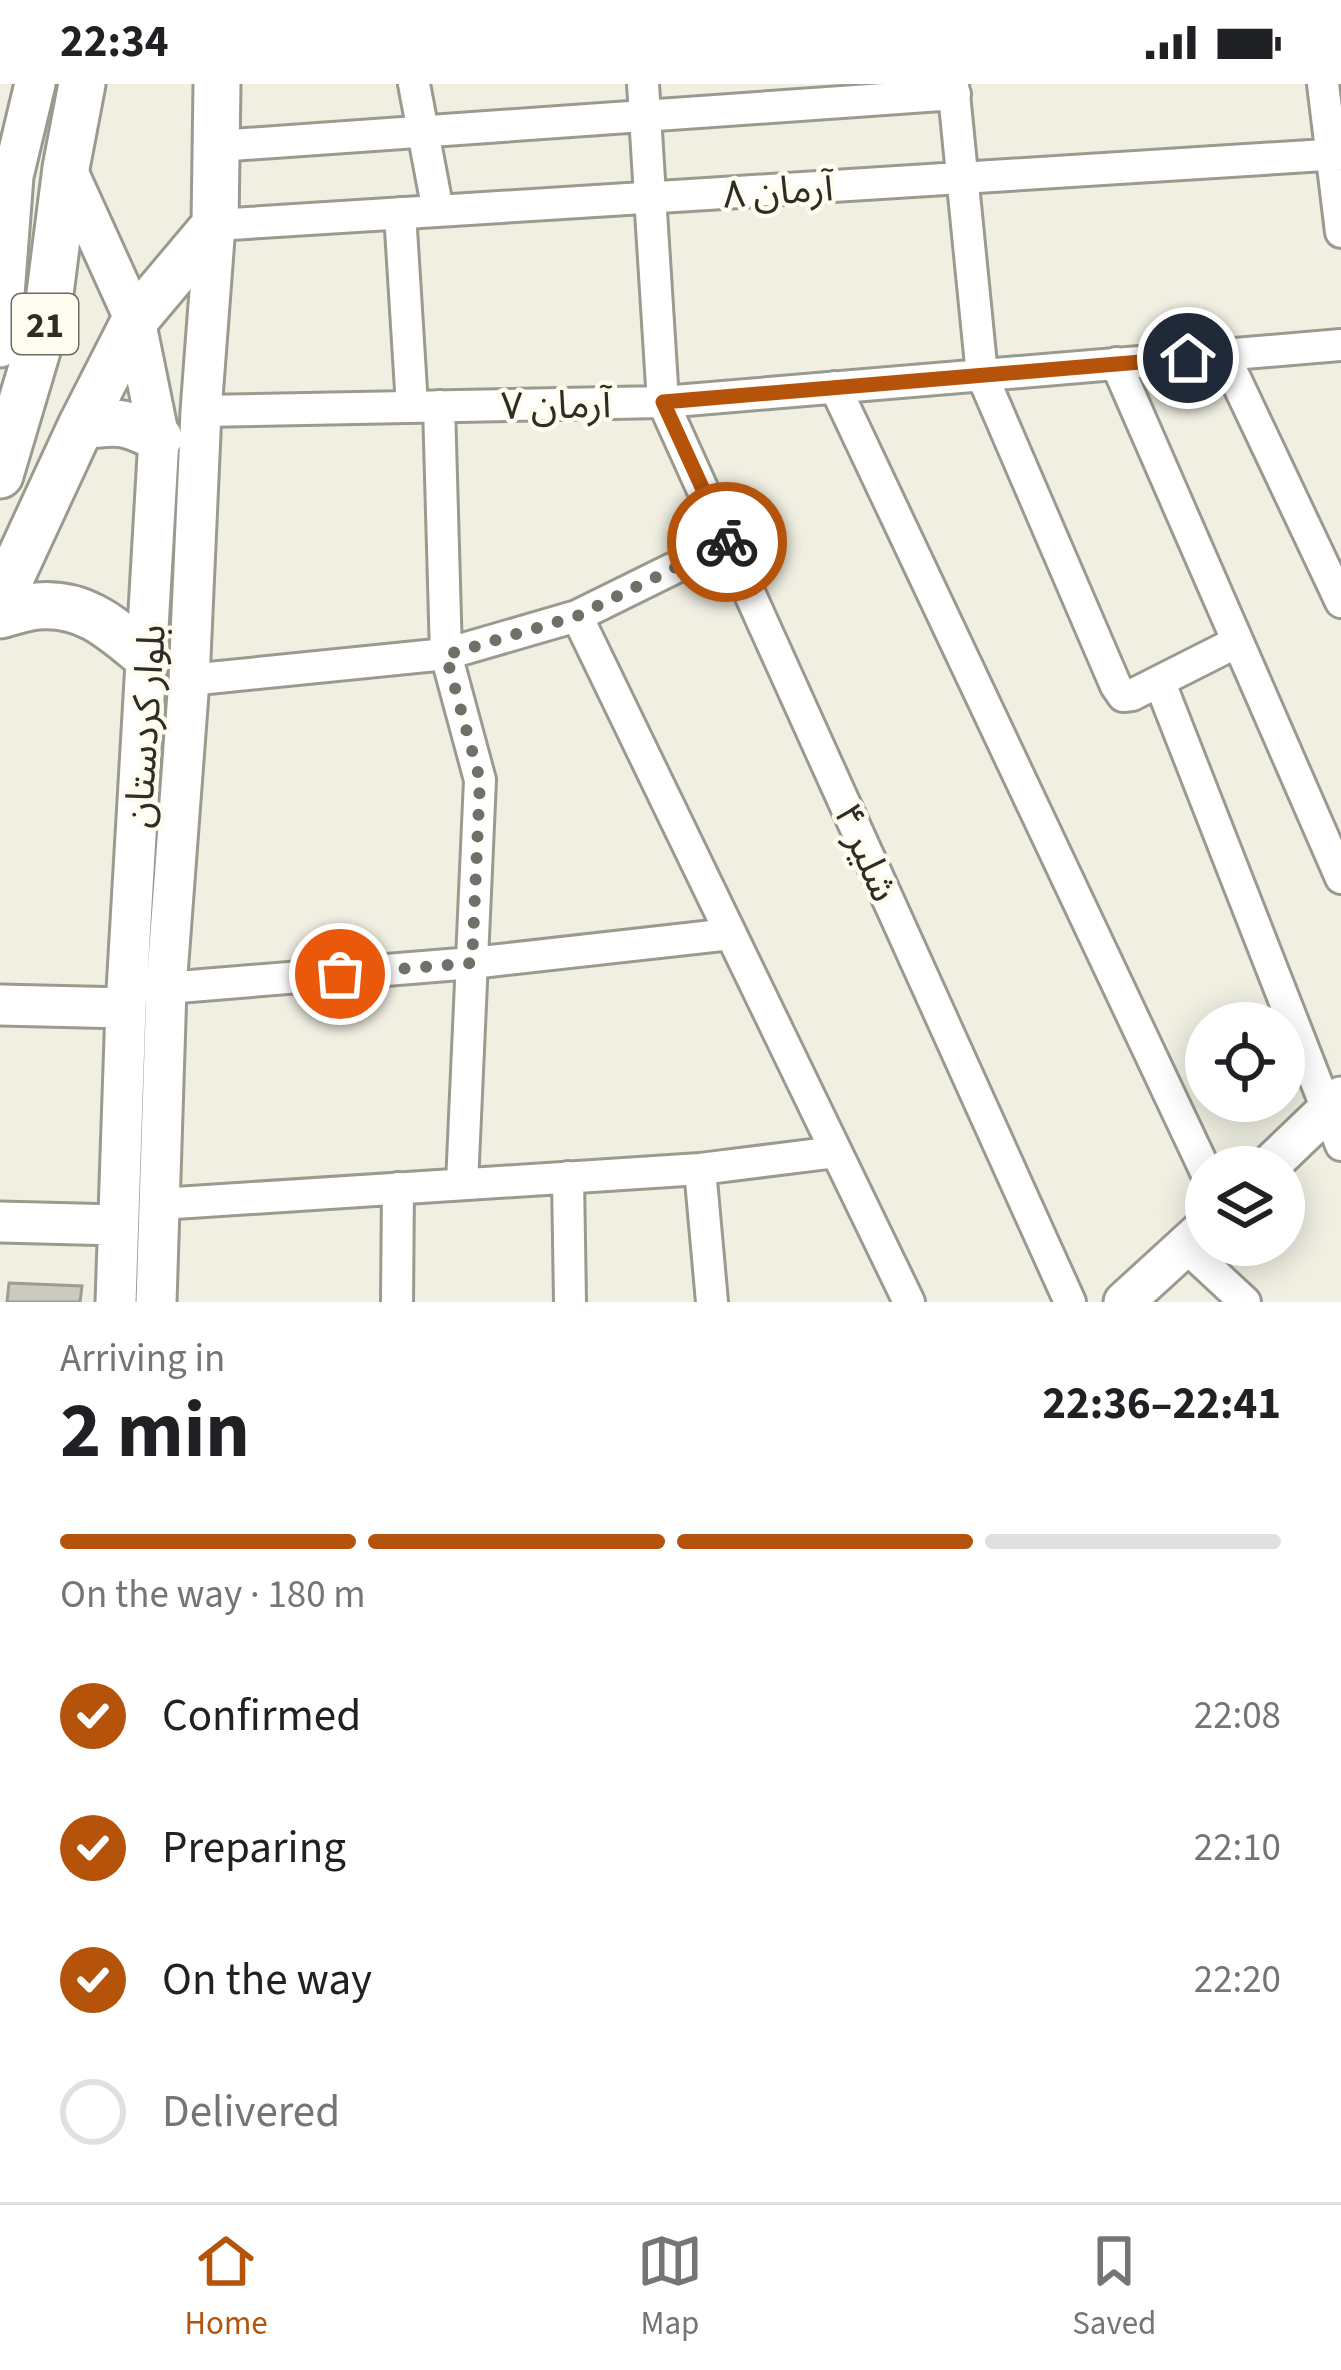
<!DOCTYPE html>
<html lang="en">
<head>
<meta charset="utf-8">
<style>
	:root { --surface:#fff; --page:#f2f2f2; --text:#202124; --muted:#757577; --line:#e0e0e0; --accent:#b45309 }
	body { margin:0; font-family:"Source Sans 3","Noto Sans Arabic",sans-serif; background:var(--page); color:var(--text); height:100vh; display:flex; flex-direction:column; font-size:45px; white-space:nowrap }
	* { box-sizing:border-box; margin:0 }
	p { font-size:39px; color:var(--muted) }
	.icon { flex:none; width:66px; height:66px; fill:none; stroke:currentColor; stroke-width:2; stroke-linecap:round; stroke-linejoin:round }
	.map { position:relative; height:1218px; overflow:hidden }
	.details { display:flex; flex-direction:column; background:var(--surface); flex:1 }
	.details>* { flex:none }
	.tools { position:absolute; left:1185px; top:918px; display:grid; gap:24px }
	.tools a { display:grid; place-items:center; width:120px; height:120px; border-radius:50%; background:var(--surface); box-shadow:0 6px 30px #0003; font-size:60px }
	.pin { position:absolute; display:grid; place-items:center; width:102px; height:102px; color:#fff; margin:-51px; border:6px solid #fff; border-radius:50%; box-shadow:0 3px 12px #0007 }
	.courier { position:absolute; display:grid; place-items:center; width:120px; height:120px; margin:-60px; border:9px solid #b45309; border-radius:50%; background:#fff; color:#222; box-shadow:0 3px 15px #0007 }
	.headline em { font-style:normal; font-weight:700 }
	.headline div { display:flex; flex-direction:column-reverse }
	.headline { display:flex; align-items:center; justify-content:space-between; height:204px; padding:0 60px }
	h1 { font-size:78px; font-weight:700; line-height:90px }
	.bar { display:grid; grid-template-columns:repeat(4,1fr); gap:18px 12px; align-content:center; height:144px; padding:0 60px }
	.bar i { height:15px; border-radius:9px; background:var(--line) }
	.bar .on { background:var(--accent) }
	.bar p { grid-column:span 4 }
	ol { padding:0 60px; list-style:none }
	li { display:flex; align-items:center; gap:36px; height:132px }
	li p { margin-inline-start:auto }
	li .icon { padding:12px; border-radius:50%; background:var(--accent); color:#fff; stroke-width:4 }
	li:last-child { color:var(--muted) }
	li i { width:66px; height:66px; border:6px solid var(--line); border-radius:50% }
	.status { display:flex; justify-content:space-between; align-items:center; height:84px; padding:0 60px; background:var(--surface); direction:ltr }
	.status svg { height:33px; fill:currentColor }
	.menu { display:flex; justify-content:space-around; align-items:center; height:168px; border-top:3px solid var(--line); background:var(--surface); font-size:33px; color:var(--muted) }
	.menu a { display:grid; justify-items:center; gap:6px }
	.menu .on { color:var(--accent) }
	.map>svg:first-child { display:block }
	.building { fill:#cccabd; stroke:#9e9c90; stroke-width:3 }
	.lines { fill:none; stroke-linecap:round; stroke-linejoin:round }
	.street-casing { stroke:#9b9a8e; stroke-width:36 }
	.secondary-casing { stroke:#9b9a8e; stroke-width:45 }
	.primary-casing { stroke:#9b9a8e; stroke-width:51 }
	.street { stroke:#fff; stroke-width:30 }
	.secondary { stroke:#fff; stroke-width:39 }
	.primary { stroke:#fff; stroke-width:45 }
	.done { stroke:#717068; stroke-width:12; stroke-dasharray:0 21.6 }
	.route { stroke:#b45309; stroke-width:15 }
	.labels { text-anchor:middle; stroke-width:9; stroke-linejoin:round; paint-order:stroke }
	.shield { fill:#fefcef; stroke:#6c6a63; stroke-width:3 }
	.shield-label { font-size:36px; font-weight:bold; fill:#2d2c27 }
	.street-label { font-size:39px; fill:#2d2c27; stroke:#fefcef }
</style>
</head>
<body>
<div class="status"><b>22:34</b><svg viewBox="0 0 49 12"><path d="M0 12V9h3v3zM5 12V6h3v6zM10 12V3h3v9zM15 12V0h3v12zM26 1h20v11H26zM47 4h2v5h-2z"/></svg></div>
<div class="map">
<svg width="1341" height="1218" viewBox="0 0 1341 1218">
	<rect width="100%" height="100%" fill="#f0efe2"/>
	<path class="building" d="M9,1199L82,1202L80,1218H7Z"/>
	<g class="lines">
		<defs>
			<path id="street" d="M414,0L438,127
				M643,0L663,318L1070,1218
				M953,0L982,291L1116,602L1123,612L1132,611L1237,558
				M1323,0L1341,148
				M218,62L955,10
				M400,129L412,322
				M215,141L1341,70
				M1224,271L1341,518
				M1116,279L1341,794
				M835,303L1206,1088
				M439,322L446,570L480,696L462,1100
				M201,327L663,318L1341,261
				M577,532L909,1218
				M189,596L446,570L577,532L727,458
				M1160,599L1341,1061
				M166,904L472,879L731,850
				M700,1085L712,1218
				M568,1093L570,1218
				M160,1120L700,1085L836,1068
				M1186,1163L1245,1218
				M397,1218L398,1104"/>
			<path id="secondary" d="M66,84L135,236L159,354L126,924L116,1218
				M0,263L13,92L35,0
				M0,921L126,924
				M1268,1083L1341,1013
				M0,1138L118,1141
				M156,1218L166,904L189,596L201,327L215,141
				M1124,1218L1206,1143"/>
			<path id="primary" d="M81,342C119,337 125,337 159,354
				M0,391L47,233L66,84L82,0
				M0,517L81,342L135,236L215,141L217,0
				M0,531C12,528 25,523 38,522C86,518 114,546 148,574"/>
		</defs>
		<use href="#street" class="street-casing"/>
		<use href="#secondary" class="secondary-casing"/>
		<use href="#primary" class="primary-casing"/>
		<use href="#street" class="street"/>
		<use href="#secondary" class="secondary"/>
		<use href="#primary" class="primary"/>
	</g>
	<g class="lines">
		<path class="done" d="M340,890L472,879L480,696L446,571L577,532L727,458"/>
		<path class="route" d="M727,458L663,318L1188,274"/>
	</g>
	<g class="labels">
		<rect class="shield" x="12" y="210" width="66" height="60" rx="9"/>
		<g class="shield-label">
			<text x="45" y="253">21</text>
		</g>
		<g class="street-label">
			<text transform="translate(778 106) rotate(-4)" y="14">آرمان ۸</text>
			<text transform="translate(556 320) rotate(-1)" y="14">آرمان ۷</text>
			<text transform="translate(144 642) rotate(-86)" y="14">بلوار کردستان</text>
			<text transform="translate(867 768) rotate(66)" y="14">شلیر ۴</text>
		</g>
	</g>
</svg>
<div class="tools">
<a><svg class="icon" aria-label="locate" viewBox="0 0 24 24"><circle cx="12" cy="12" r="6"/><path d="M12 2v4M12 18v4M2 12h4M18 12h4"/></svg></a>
<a><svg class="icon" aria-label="layers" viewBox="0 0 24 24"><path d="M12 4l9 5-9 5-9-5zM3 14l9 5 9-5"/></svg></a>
</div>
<div class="pin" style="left:340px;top:890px;background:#ea580c"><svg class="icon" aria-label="bag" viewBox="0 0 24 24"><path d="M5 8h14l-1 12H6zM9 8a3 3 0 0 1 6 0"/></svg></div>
<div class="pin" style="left:1188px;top:274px;background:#1f2937"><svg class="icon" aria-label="home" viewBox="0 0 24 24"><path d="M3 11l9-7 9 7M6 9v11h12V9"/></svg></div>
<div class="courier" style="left:727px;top:458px"><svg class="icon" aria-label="bike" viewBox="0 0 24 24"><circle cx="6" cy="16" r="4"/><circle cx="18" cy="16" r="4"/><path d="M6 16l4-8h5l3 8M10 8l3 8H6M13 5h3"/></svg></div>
</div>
<section class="details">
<div class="headline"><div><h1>2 min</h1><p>Arriving in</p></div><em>22:36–22:41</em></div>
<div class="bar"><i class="on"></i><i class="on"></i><i class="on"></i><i></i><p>On the way · 180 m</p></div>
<ol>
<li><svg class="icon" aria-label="check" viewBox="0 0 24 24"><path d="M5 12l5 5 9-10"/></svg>Confirmed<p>22:08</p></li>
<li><svg class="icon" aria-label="check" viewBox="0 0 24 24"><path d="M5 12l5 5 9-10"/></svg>Preparing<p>22:10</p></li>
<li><svg class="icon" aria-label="check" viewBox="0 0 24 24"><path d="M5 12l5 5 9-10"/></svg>On the way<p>22:20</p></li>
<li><i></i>Delivered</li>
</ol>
</section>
<nav class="menu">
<a class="on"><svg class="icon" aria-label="home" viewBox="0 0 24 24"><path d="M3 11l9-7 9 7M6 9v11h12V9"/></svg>Home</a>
<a><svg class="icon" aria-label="map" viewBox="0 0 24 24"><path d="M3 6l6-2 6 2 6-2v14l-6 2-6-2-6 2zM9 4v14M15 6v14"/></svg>Map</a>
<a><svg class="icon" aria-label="saved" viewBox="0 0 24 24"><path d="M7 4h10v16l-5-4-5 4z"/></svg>Saved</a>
</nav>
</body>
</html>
